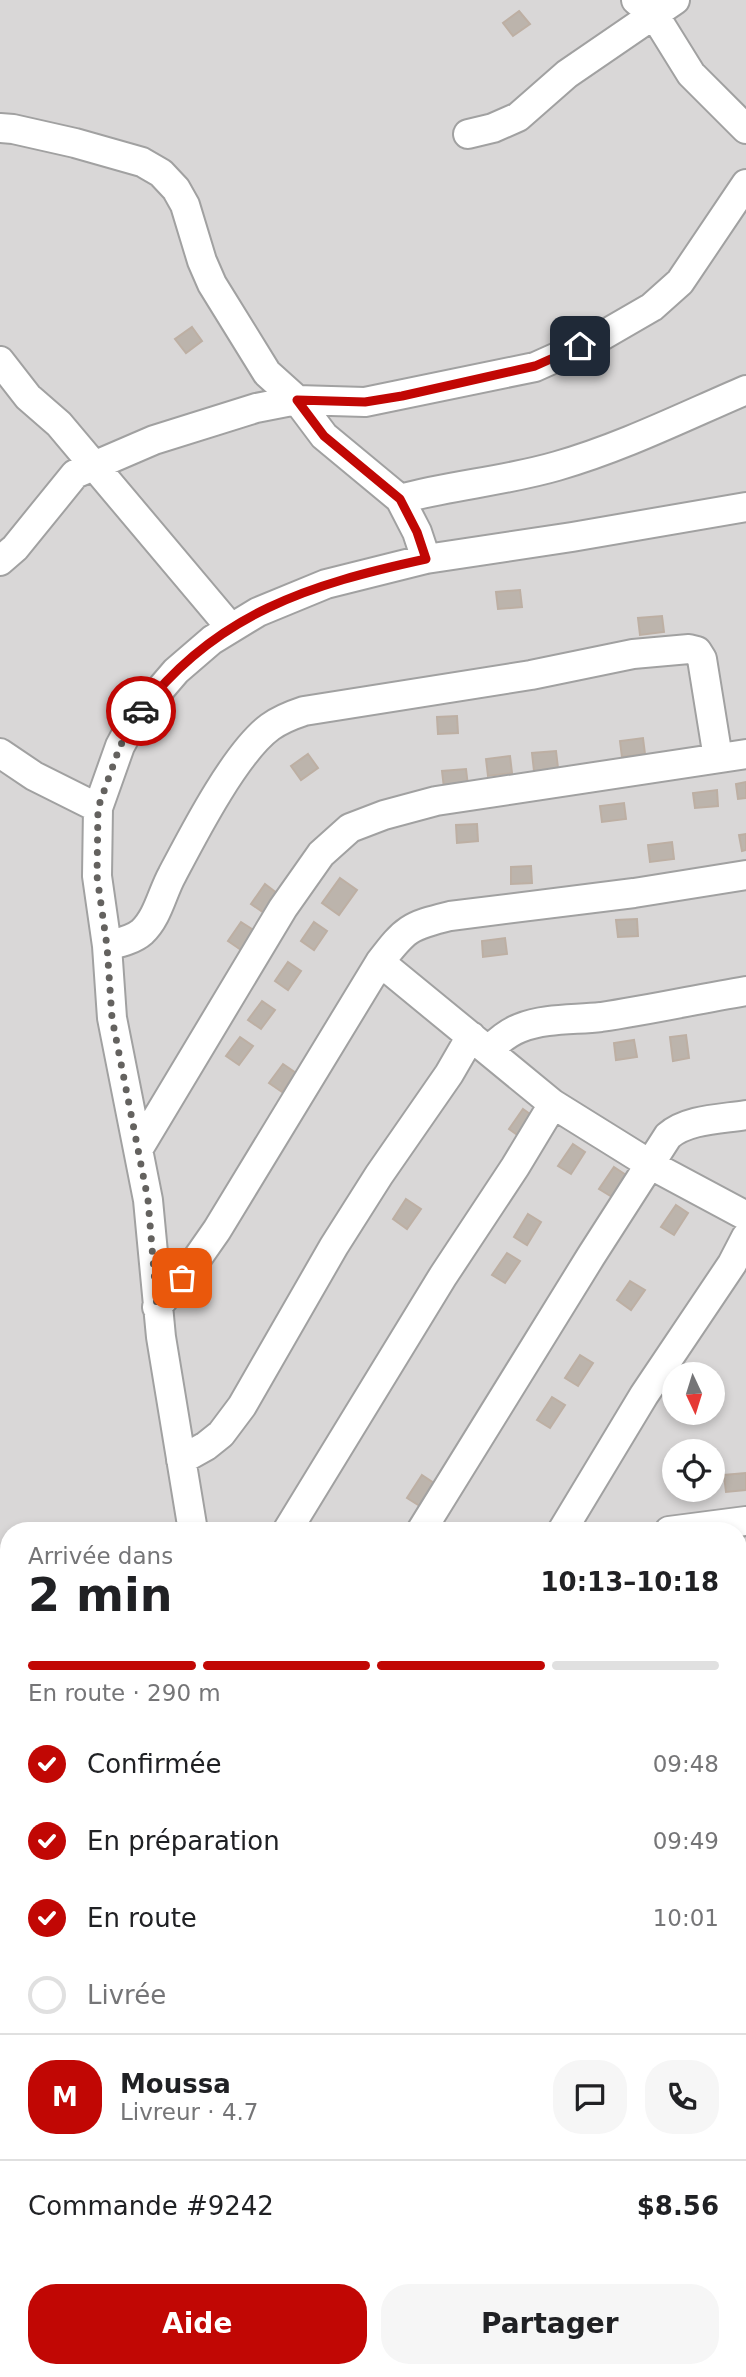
<!DOCTYPE html>
<html lang="fr">
<head>
<meta charset="utf-8">
<style>
	:root { --surface:#fff; --page:#f6f6f6; --text:#202124; --muted:#757577; --line:#e0e0e0; --accent:#c10704 }
	body { margin:0; font-family:"DejaVu Sans",sans-serif; background:var(--page); color:var(--text); height:100vh; display:flex; flex-direction:column; font-size:26px; white-space:nowrap }
	* { box-sizing:border-box; margin:0 }
	p { font-size:23px; color:var(--muted) }
	.icon { flex:none; width:38px; height:38px; fill:none; stroke:currentColor; stroke-width:2; stroke-linecap:round; stroke-linejoin:round }
	.map { position:relative; flex:1; overflow:hidden }
	.details { position:absolute; left:0px; top:1522px; width:747px; height:856px; display:flex; flex-direction:column; background:var(--surface); border-radius:28px 28px 0 0; box-shadow:0 4px 10px #0003 }
	.details>* { flex:none }
	.needle { width:46px; rotate:176deg }
	.fabs { position:absolute; left:662px; top:1362px; display:grid; gap:14px }
	.fabs a { display:grid; place-items:center; width:63px; height:63px; border-radius:50%; background:var(--surface); box-shadow:0 4px 10px #0003; font-size:35px }
	.pin { position:absolute; display:grid; place-items:center; width:60px; height:60px; color:#fff; margin:-30px; border-radius:14px; box-shadow:0 4px 10px #0006 }
	.courier { position:absolute; display:grid; place-items:center; width:70px; height:70px; margin:-35px; border:5px solid #c10704; border-radius:50%; background:#fff; color:#222; box-shadow:0 2px 9px #0007 }
	.summary em { font-style:normal; font-weight:700 }
	.summary div { display:flex; flex-direction:column-reverse }
	.summary { display:flex; align-items:center; justify-content:space-between; height:119px; padding:0 28px }
	h1 { font-size:46px; font-weight:700; line-height:52px }
	.bar { display:grid; grid-template-columns:repeat(4,1fr); gap:10px 7px; align-content:center; height:84px; padding:0 28px }
	.bar i { height:9px; border-radius:5px; background:var(--line) }
	.bar .current { background:var(--accent) }
	.bar p { grid-column:span 4 }
	.line { display:flex; align-items:center; gap:18px; padding:0 28px; border-top:2px solid var(--line) }
	.line div { flex:1 }
	.round { display:grid; place-items:center; flex:none; width:74px; height:74px; border-radius:28px; background:var(--page) }
	ol { padding:0 28px; list-style:none }
	li { display:flex; align-items:center; gap:21px; height:77px }
	li p { margin-inline-start:auto }
	li .icon { padding:7px; border-radius:50%; background:var(--accent); color:#fff; stroke-width:4 }
	li:last-child { color:var(--muted) }
	li i { width:38px; height:38px; border:4px solid var(--line); border-radius:50% }
	.button { display:flex; gap:14px; margin-top:auto; padding:14px 28px }
	.button a { flex:1; height:80px; border-radius:28px; background:var(--accent); color:#fff; font-size:28px; font-weight:700; line-height:80px; text-align:center }
	.button a+a { background:var(--page); color:var(--text) }
	.map>svg:first-child { display:block }
	.residential { fill:#d9d7d7; fill-rule:evenodd }
	.building { fill:#bcb4ac; stroke:#bdafa3; stroke-width:2 }
	.lines { fill:none; stroke-linecap:round; stroke-linejoin:round }
	.minor-casing { stroke:#a1a1a1; stroke-width:32 }
	.minor { stroke:#fff; stroke-width:28 }
	.done { stroke:#64625f; stroke-width:7; stroke-dasharray:0 12.6 }
	.route { stroke:#c10704; stroke-width:9 }
</style>
</head>
<body>
<div class="map">
<svg width="746" height="2377" viewBox="0 0 746 2377">
	<rect width="100%" height="100%" fill="#ece8e0"/>
	<path class="residential" d="M0,0H746V2377H0ZM674,1374H712V1412H674ZM674,1451H712V1489H674ZM9,1531H738V2370H9Z"/>
	<path class="building" d="M519,11L530,24L513,36L503,23Z
		M192,327L202,341L186,353L175,339Z
		M520,590L522,607L498,609L496,592Z
		M662,616L664,632L640,635L638,618Z
		M457,716L458,733L438,734L437,717Z
		M643,738L645,754L622,757L620,741Z
		M556,751L558,768L534,771L532,753Z
		M308,754L318,768L301,780L291,766Z
		M510,756L512,773L488,776L486,759Z
		M466,769L468,786L444,788L442,771Z
		M746,782V798L738,799L736,784Z
		M717,790L718,806L695,808L693,793Z
		M624,803L626,819L602,822L600,806Z
		M477,824L478,841L457,843L456,825Z
		M746,834V850L742,851L739,835Z
		M672,842L674,859L650,862L648,845Z
		M531,866L532,883L511,884V867Z
		M340,878L357,890L339,915L322,903Z
		M265,884L278,894L264,913L251,904Z
		M637,919L638,936L618,937L616,920Z
		M241,922L255,931L241,950L228,941Z
		M314,922L327,931L314,950L301,941Z
		M505,938L507,954L483,957L482,941Z
		M288,962L301,971L288,990L275,981Z
		M262,1001L275,1010L261,1029L248,1020Z
		M686,1035L689,1058L673,1061L670,1037Z
		M240,1037L253,1046L239,1065L226,1056Z
		M634,1040L637,1057L616,1060L614,1043Z
		M283,1064L296,1073L282,1092L269,1083Z
		M523,1109L537,1119L523,1139L509,1129Z
		M573,1144L585,1152L571,1174L558,1166Z
		M614,1167L626,1175L612,1197L599,1189Z
		M406,1199L421,1209L407,1229L393,1219Z
		M676,1205L688,1213L674,1235L661,1227Z
		M528,1214L541,1222L527,1245L514,1237Z
		M507,1253L520,1261L505,1283L492,1275Z
		M630,1281L645,1290L631,1310L617,1300Z
		M580,1355L593,1363L578,1386L565,1378Z
		M552,1397L565,1405L550,1428L537,1420Z
		M746,1473V1490L726,1492L724,1475Z
		M422,1475L434,1483L420,1506L407,1498Z
		M681,1489H705L706,1495L682,1498Z
		M746,2083V2111L738,2112V2084Z
		M746,2146V2163L738,2164V2147Z"/>
	<g class="lines">
		<defs>
			<path id="minor" d="M636,0L655,16L691,74L746,129
				M0,128L13,129L75,143L142,162L161,173L176,189L185,205L202,261L212,284L267,373L297,400L324,436L400,499L417,532L426,559
				M468,134L493,128L518,117L567,74L675,0
				M0,361L28,397L59,424L230,627
				M400,499C452,485 506,481 557,466C623,447 683,417 746,390
				M0,561L15,548L75,474L154,440L256,408L297,400L365,402L535,367L595,340L652,307L680,282L746,184
				M0,753L34,776L98,808
				M107,946C118,943 133,940 142,932C158,917 162,893 172,875C193,835 235,753 270,727C281,719 292,715 304,711L531,675L633,654L689,649L697,651L702,659L718,758
				M380,962L553,1104L651,1165L746,1216
				M489,1050C498,1041 507,1033 520,1028C545,1018 574,1020 601,1017C650,1010 698,999 746,991
				M139,1148L283,908L321,854L350,828L384,815L436,801L746,754
				M157,1307L194,1263L217,1230L380,962C405,929 409,926 450,916L634,893L746,875
				M181,1460L206,1446L221,1434L242,1406L334,1246L379,1175L449,1074L471,1036
				M193,1531L161,1337L148,1200L112,1018L107,946L97,876L98,808L120,746L134,720L176,671L212,640L258,612L326,584L426,559L572,537L746,507
				M287,1531L443,1276L515,1167L553,1104
				M421,1531L591,1256L668,1136C687,1119 722,1119 746,1115
				M562,1531L644,1395L732,1264L746,1237
				M669,1531L746,1521
				M738,1652L746,1651
				M738,1769L746,1768
				M738,1905L746,1947
				M738,2056L746,2054
				M738,2212L746,2211
				M738,2345L746,2344
				M537,2377L579,2370"/>
		</defs>
		<use href="#minor" class="minor-casing"/>
		<use href="#minor" class="minor"/>
	</g>
	<g class="lines">
		<path class="done" d="M141,711L120,746L98,808L97,876L107,946L112,1018L148,1200L157,1307L182,1278"/>
		<path class="route" d="M141,711C216,613 311,584 426,559L417,532L400,499L324,436L297,400L365,402L402,396L535,366L580,346"/>
	</g>
</svg>
<div class="fabs">
<a><svg class="needle" viewBox="-14 -14 28 28"><path d="M0-13l5 13h-10z" fill="#e53935"/><path d="M0 13l5-13h-10z" fill="#757577"/></svg></a>
<a><svg class="icon" aria-label="locate" viewBox="0 0 24 24"><circle cx="12" cy="12" r="6"/><path d="M12 2v4M12 18v4M2 12h4M18 12h4"/></svg></a>
</div>
<div class="pin" style="left:182px;top:1278px;background:#ea580c"><svg class="icon" aria-label="bag" viewBox="0 0 24 24"><path d="M5 8h14l-1 12H6zM9 8a3 3 0 0 1 6 0"/></svg></div>
<div class="pin" style="left:580px;top:346px;background:#1f2937"><svg class="icon" aria-label="home" viewBox="0 0 24 24"><path d="M3 11l9-7 9 7M6 9v11h12V9"/></svg></div>
<div class="courier" style="left:141px;top:711px"><svg class="icon" aria-label="car" viewBox="0 0 24 24"><path d="M5 17H2v-5l4-1 3-4h7l3 4 3 1v5h-3M9 17h6M6 11h13"/><circle cx="7" cy="17" r="2"/><circle cx="17" cy="17" r="2"/></svg></div>
<section class="details">
<div class="summary"><div><h1>2 min</h1><p>Arrivée dans</p></div><em>10:13–10:18</em></div>
<div class="bar"><i class="current"></i><i class="current"></i><i class="current"></i><i></i><p>En route · 290 m</p></div>
<ol>
<li><svg class="icon" aria-label="check" viewBox="0 0 24 24"><path d="M5 12l5 5 9-10"/></svg>Confirmée<p>09:48</p></li>
<li><svg class="icon" aria-label="check" viewBox="0 0 24 24"><path d="M5 12l5 5 9-10"/></svg>En préparation<p>09:49</p></li>
<li><svg class="icon" aria-label="check" viewBox="0 0 24 24"><path d="M5 12l5 5 9-10"/></svg>En route<p>10:01</p></li>
<li><i></i>Livrée</li>
</ol>
<div class="line" style="height:126px"><b class="round" style="background:var(--accent);color:#fff">M</b><div><b>Moussa</b><p>Livreur · 4.7</p></div><a class="round"><svg class="icon" aria-label="chat" viewBox="0 0 24 24"><path d="M4 5h16v11H9l-5 4z"/></svg></a><a class="round"><svg class="icon" aria-label="phone" viewBox="0 0 24 24"><path d="M5 4h4l2 5-3 2q2 4 5 5l2-3 5 2v4C11 20 4 13 5 4z"/></svg></a></div>
<div class="line" style="height:91px"><div>Commande #9242</div><b>$8.56</b></div>
<div class="button"><a>Aide</a><a>Partager</a></div>
</section>
</div>
</body>
</html>
